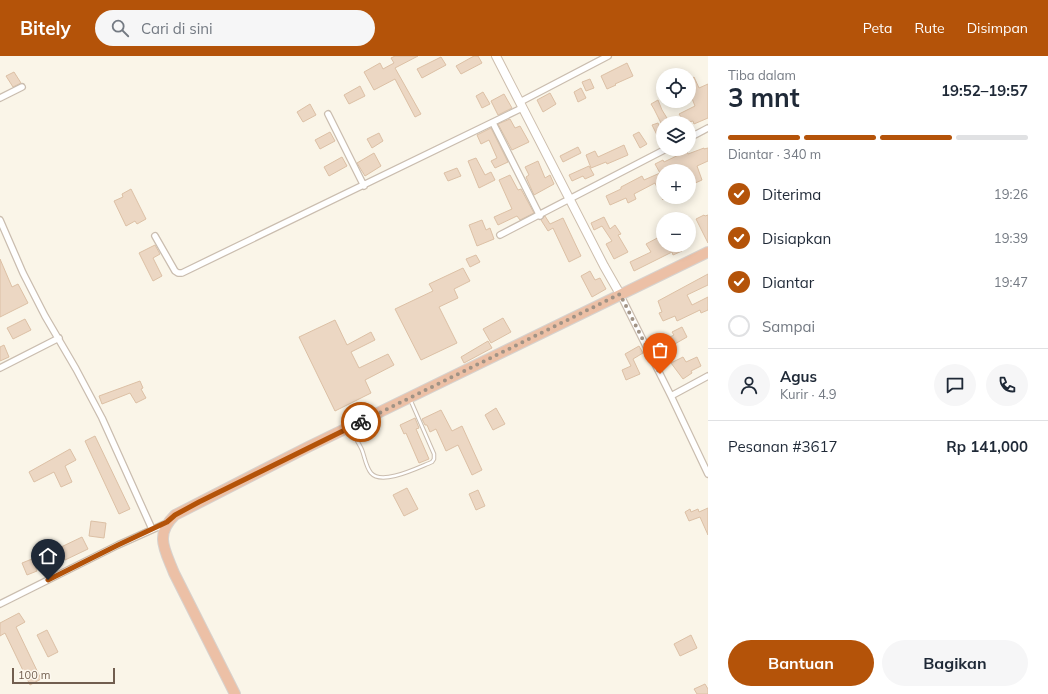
<!DOCTYPE html>
<html lang="id">
<head>
<meta charset="utf-8">
<style>
	:root { --surface:#fff; --page:#f6f6f7; --text:#1f2937; --muted:#747a83; --line:#e0e1e3; --accent:#b45309 }
	body { margin:0; font-family:Mulish,sans-serif; background:var(--page); color:var(--text); height:100vh; display:flex; flex-direction:column; font-size:15px; white-space:nowrap }
	* { box-sizing:border-box; margin:0 }
	p { font-size:13px; color:var(--muted) }
	.icon { flex:none; width:22px; height:22px; fill:none; stroke:currentColor; stroke-width:2; stroke-linecap:round; stroke-linejoin:round }
	.map { position:relative; flex:1; overflow:hidden }
	.details { display:flex; flex-direction:column; background:var(--surface); width:340px }
	.details>* { flex:none }
	.tools { position:absolute; left:656px; top:12px; display:grid; gap:8px }
	.tools a { display:grid; place-items:center; width:40px; height:40px; border-radius:50%; background:var(--surface); box-shadow:0 2px 10px #0003; font-size:20px }
	.scale { position:absolute; left:12px; bottom:10px; width:103px; box-sizing:border-box; padding-left:4px; border:2px solid #715e4f; border-top:0; font-size:11px; line-height:14px; white-space:nowrap; color:#715e4f; -webkit-text-stroke:3px #fdf8ee; paint-order:stroke }
	.pin { position:absolute; display:grid; place-items:center; width:34px; height:34px; color:#fff; margin:-41px -17px; border-radius:50% 50% 50% 0; rotate:-45deg; box-shadow:0 0 4px #0007 }
	.pin .icon { rotate:45deg }
	.courier { position:absolute; display:grid; place-items:center; width:40px; height:40px; margin:-20px; border:3px solid #b45309; border-radius:50%; background:#fff; color:#222; box-shadow:0 1px 5px #0007 }
	.head em { font-style:normal; font-weight:700 }
	.head div { display:flex; flex-direction:column-reverse }
	.head { display:flex; align-items:center; justify-content:space-between; height:68px; padding:0 20px }
	h1 { font-size:26px; font-weight:700; line-height:30px }
	.bar { display:grid; grid-template-columns:repeat(4,1fr); gap:6px 4px; align-content:center; height:48px; padding:0 20px }
	.bar i { height:5px; border-radius:3px; background:var(--line) }
	.bar .on { background:var(--accent) }
	.bar p { grid-column:span 4 }
	.line { display:flex; align-items:center; gap:10px; padding:0 20px; border-top:1px solid var(--line) }
	.line div { flex:1 }
	.round { display:grid; place-items:center; flex:none; width:42px; height:42px; border-radius:21px; background:var(--page) }
	ol { padding:0 20px; list-style:none }
	li { display:flex; align-items:center; gap:12px; height:44px }
	li p { margin-inline-start:auto }
	li .icon { padding:4px; border-radius:50%; background:var(--accent); color:#fff; stroke-width:4 }
	li:last-child { color:var(--muted) }
	li i { width:22px; height:22px; border:2px solid var(--line); border-radius:50% }
	.action { display:flex; gap:8px; margin-top:auto; padding:8px 20px }
	.action a { flex:1; height:46px; border-radius:24px; background:var(--accent); color:#fff; font-size:16px; font-weight:700; line-height:46px; text-align:center }
	.action a+a { background:var(--page); color:var(--text) }
	header { display:flex; align-items:center; gap:24px; box-sizing:border-box; height:56px; padding:0 20px; background:var(--accent); color:#fff }
	header strong { font-size:19px }
	nav { display:flex; gap:22px; margin-inline-start:auto; font-size:14px }
	.search { width:280px; height:36px; background:var(--page); display:flex; align-items:center; gap:10px; box-sizing:border-box; padding:0 14px; border-radius:22px; color:var(--muted); font-size:15px }
	main { display:flex; flex:1; min-height:0 }
	.map>svg:first-child { display:block }
	.building { fill:#ecd7c3; stroke:#dcc0a5 }
	.lines { fill:none; stroke-linecap:round; stroke-linejoin:round }
	.lane-casing { stroke:#cabdaf; stroke-width:4.5 }
	.street-casing { stroke:#cabdaf; stroke-width:8 }
	.secondary-casing { stroke:#cdbead; stroke-width:10 }
	.highway-casing { stroke:#d7d2ce; stroke-width:12 }
	.lane { stroke:#fff; stroke-width:2.5 }
	.street { stroke:#fff; stroke-width:5.5 }
	.secondary { stroke:#fff; stroke-width:8 }
	.highway { stroke:#ecc0a6; stroke-width:10 }
	.done { stroke:#a19385; stroke-width:4; stroke-dasharray:0 7.2 }
	.route { stroke:#b45309; stroke-width:5 }
</style>
</head>
<body>
<header>
<strong>Bitely</strong>
<div class="search"><svg class="icon" aria-label="search" viewBox="0 0 24 24"><circle cx="10" cy="10" r="6"/><path d="M15 15l6 6"/></svg>Cari di sini</div>
<nav><a>Peta</a><a>Rute</a><a>Disimpan</a></nav>
</header>
<main>
<div class="map">
<svg width="708" height="638" viewBox="0 0 708 638">
	<rect width="100%" height="100%" fill="#faf5e8"/>
	<path class="building" d="M395,0H418L395,12L421,58L415,61L395,23L374,34L364,16L380,7L383,13L394,7L391,2Z
		M474,0H478L482,7L461,18L456,10Z
		M441,1L446,9L422,22L417,13Z
		M627,7L633,20L615,28L616,29L607,33L601,20Z
		M14,16L21,27L13,31L6,20Z
		M694,21L699,32L708,28V62L694,68L693,65L685,67L679,58L695,50L691,40L692,39L689,32V24Z
		M590,23L594,32L586,35L582,26Z
		M360,30L365,40L349,48L344,39Z
		M581,32L586,42L578,46L574,36Z
		M483,36L490,48L482,52L476,40Z
		M550,37L556,48L543,56L537,44Z
		M504,38L512,52L498,59L491,45Z
		M658,44L662,54L670,67H661L654,53L651,48Z
		M310,48L316,59L303,66L297,56Z
		M510,63L515,72L520,70L529,86L512,94L498,68Z
		M658,67L663,78L658,81L652,69Z
		M491,72L508,106L495,112L491,105L497,102L489,84L481,88L477,79Z
		M330,76L335,85L320,93L315,84Z
		M639,76L647,88L640,92L633,79Z
		M379,77L383,85L372,92L367,83Z
		M624,89L628,99L607,108L606,106L591,112L586,99L595,95L598,101Z
		M578,91L581,97L563,106L560,100Z
		M704,92V93L708,92V105L697,110L702,124L693,128L689,115H663V123L662,122L661,123L663,127V144L655,127L634,138L636,143L628,147L626,142L610,149L606,140L621,133V131L642,120L644,124L660,117L655,108L663,104L664,106L687,95L688,98Z
		M374,97L381,110L365,120L357,107Z
		M342,101L347,110L329,120L324,111Z
		M476,102L485,119L491,116L495,124L479,132L468,105Z
		M538,105L545,122L550,119L554,128L534,139L526,121L529,119L525,111Z
		M589,110L594,119L585,123L583,120L572,125L569,119Z
		M457,112L461,120L448,125L444,117Z
		M510,119L518,134L521,133L534,157L520,164L517,160L498,169L494,161L512,153L499,124Z
		M131,133L146,163L137,168L135,165L126,170L114,145L123,141L122,138Z
		M704,159L705,160L708,159V187L696,163Z
		M545,160L550,168L563,162L581,200L569,206L553,172L548,175L541,164Z
		M604,161L610,173L615,169L621,178L618,179L628,196L614,203L606,188L612,185L602,170L594,174L591,167Z
		M482,164L486,174L490,172L494,183L477,190L469,169Z
		M663,179V189H680L682,195L673,199L672,196L634,215L630,206L651,196L646,188Z
		M155,189L160,198L153,202L162,220L153,225L139,197Z
		M476,199L480,206L470,211L466,203Z
		M0,203L12,231L18,228L28,247L0,261Z
		M463,212L470,225L454,233L458,242L439,251L457,287L421,304L395,253L433,235L429,228Z
		M590,215L595,224L600,222L606,233L592,241L581,220Z
		M708,218V229L687,239L692,249L708,241V254L701,257L700,254L677,265L675,260L663,265L659,257L662,256L658,245Z
		M503,262L511,276L491,287L483,273Z
		M25,263L31,274L13,283L7,272Z
		M335,264L347,289L371,276L375,284L351,296L359,312L388,298L394,309L365,324L371,337L335,355L299,281Z
		M682,271L687,281L666,293L662,285L674,279L672,276Z
		M488,285L492,292L464,307L461,301Z
		M4,289L9,301L0,305V291Z
		M639,290L643,297L633,303L640,318L626,324L622,314L631,310L625,298Z
		M683,301L686,306L697,301L701,310L691,315L692,317L683,323L671,307Z
		M140,325L143,332L141,333L146,342L136,347L130,337L102,348L99,340Z
		M496,352L505,368L493,374L485,359Z
		M441,354L452,375L462,370L482,414L472,419L458,389L446,395L436,373L430,376L427,369H425L422,363Z
		M415,362L419,372L416,373L429,403L419,407L406,377L404,378L400,369Z
		M95,380L130,453L119,458L85,385Z
		M70,393L76,404L65,410L72,426L61,431L54,416L34,426L29,416Z
		M407,432L418,453L404,460L393,439Z
		M478,434L485,450L476,454L469,438Z
		M708,452V479L700,461L689,465L685,456L690,453L691,456L698,453L699,456Z
		M91,465L106,467L104,482L89,480Z
		M82,481L88,493L65,504L59,492Z
		M32,503L37,515L27,519L22,507Z
		M19,557L25,566L16,571L41,623L30,629L5,577L0,580V567Z
		M47,574L58,596L48,601L37,579Z
		M691,579L697,592L680,600L674,588Z
		M705,628L708,633V638H697L694,633Z"/>
	<g class="lines">
		<defs>
			<path id="lane" d="M350,373C354,380 359,387 362,394C365,402 366,411 371,417C382,430 419,411 432,406L434,403V398L410,343"/>
			<path id="street" d="M0,42L22,31
				M520,46L608,0
				M328,58L364,130
				M493,67L540,160
				M689,82L708,72
				M0,164L23,217L45,260L76,313L102,362L152,473
				M500,179L666,93
				M155,180L175,215L178,217H182L522,52
				M620,238L671,340L708,418
				M0,312L59,282
				M671,340L708,320
				M0,548L118,489L167,467"/>
			<path id="secondary" d="M496,0L604,210L620,238"/>
			<path id="highway" d="M235,638L174,517C165,494 154,479 175,459L308,391L708,196"/>
		</defs>
		<use href="#lane" class="lane-casing"/>
		<use href="#street" class="street-casing"/>
		<use href="#secondary" class="secondary-casing"/>
		<use href="#highway" class="highway-casing"/>
		<use href="#lane" class="lane"/>
		<use href="#street" class="street"/>
		<use href="#secondary" class="secondary"/>
		<use href="#highway" class="highway"/>
	</g>
	<g class="lines">
		<path class="done" d="M361,366L620,238L660,318"/>
		<path class="route" d="M48,524L118,489L167,466L175,459L199,446L361,366"/>
	</g>
</svg>
<div class="tools">
<a><svg class="icon" aria-label="locate" viewBox="0 0 24 24"><circle cx="12" cy="12" r="6"/><path d="M12 2v4M12 18v4M2 12h4M18 12h4"/></svg></a>
<a><svg class="icon" aria-label="layers" viewBox="0 0 24 24"><path d="M12 4l9 5-9 5-9-5zM3 14l9 5 9-5"/></svg></a>
<a>+</a>
<a>−</a>
</div>
<div class="scale">100 m</div>
<div class="pin" style="left:660px;top:318px;background:#ea580c"><svg class="icon" aria-label="bag" viewBox="0 0 24 24"><path d="M5 8h14l-1 12H6zM9 8a3 3 0 0 1 6 0"/></svg></div>
<div class="pin" style="left:48px;top:524px;background:#1f2937"><svg class="icon" aria-label="home" viewBox="0 0 24 24"><path d="M3 11l9-7 9 7M6 9v11h12V9"/></svg></div>
<div class="courier" style="left:361px;top:366px"><svg class="icon" aria-label="bike" viewBox="0 0 24 24"><circle cx="6" cy="16" r="4"/><circle cx="18" cy="16" r="4"/><path d="M6 16l4-8h5l3 8M10 8l3 8H6M13 5h3"/></svg></div>
</div>
<section class="details">
<div class="head"><div><h1>3 mnt</h1><p>Tiba dalam</p></div><em>19:52–19:57</em></div>
<div class="bar"><i class="on"></i><i class="on"></i><i class="on"></i><i></i><p>Diantar · 340 m</p></div>
<ol>
<li><svg class="icon" aria-label="check" viewBox="0 0 24 24"><path d="M5 12l5 5 9-10"/></svg>Diterima<p>19:26</p></li>
<li><svg class="icon" aria-label="check" viewBox="0 0 24 24"><path d="M5 12l5 5 9-10"/></svg>Disiapkan<p>19:39</p></li>
<li><svg class="icon" aria-label="check" viewBox="0 0 24 24"><path d="M5 12l5 5 9-10"/></svg>Diantar<p>19:47</p></li>
<li><i></i>Sampai</li>
</ol>
<div class="line" style="height:72px"><a class="round"><svg class="icon" aria-label="person" viewBox="0 0 24 24"><circle cx="12" cy="8" r="4"/><path d="M4 21q1-7 8-7t8 7"/></svg></a><div><b>Agus</b><p>Kurir · 4.9</p></div><a class="round"><svg class="icon" aria-label="chat" viewBox="0 0 24 24"><path d="M4 5h16v11H9l-5 4z"/></svg></a><a class="round"><svg class="icon" aria-label="phone" viewBox="0 0 24 24"><path d="M5 4h4l2 5-3 2q2 4 5 5l2-3 5 2v4C11 20 4 13 5 4z"/></svg></a></div>
<div class="line" style="height:52px"><div>Pesanan #3617</div><b>Rp 141,000</b></div>
<div class="action"><a>Bantuan</a><a>Bagikan</a></div>
</section>
</main>
</body>
</html>
